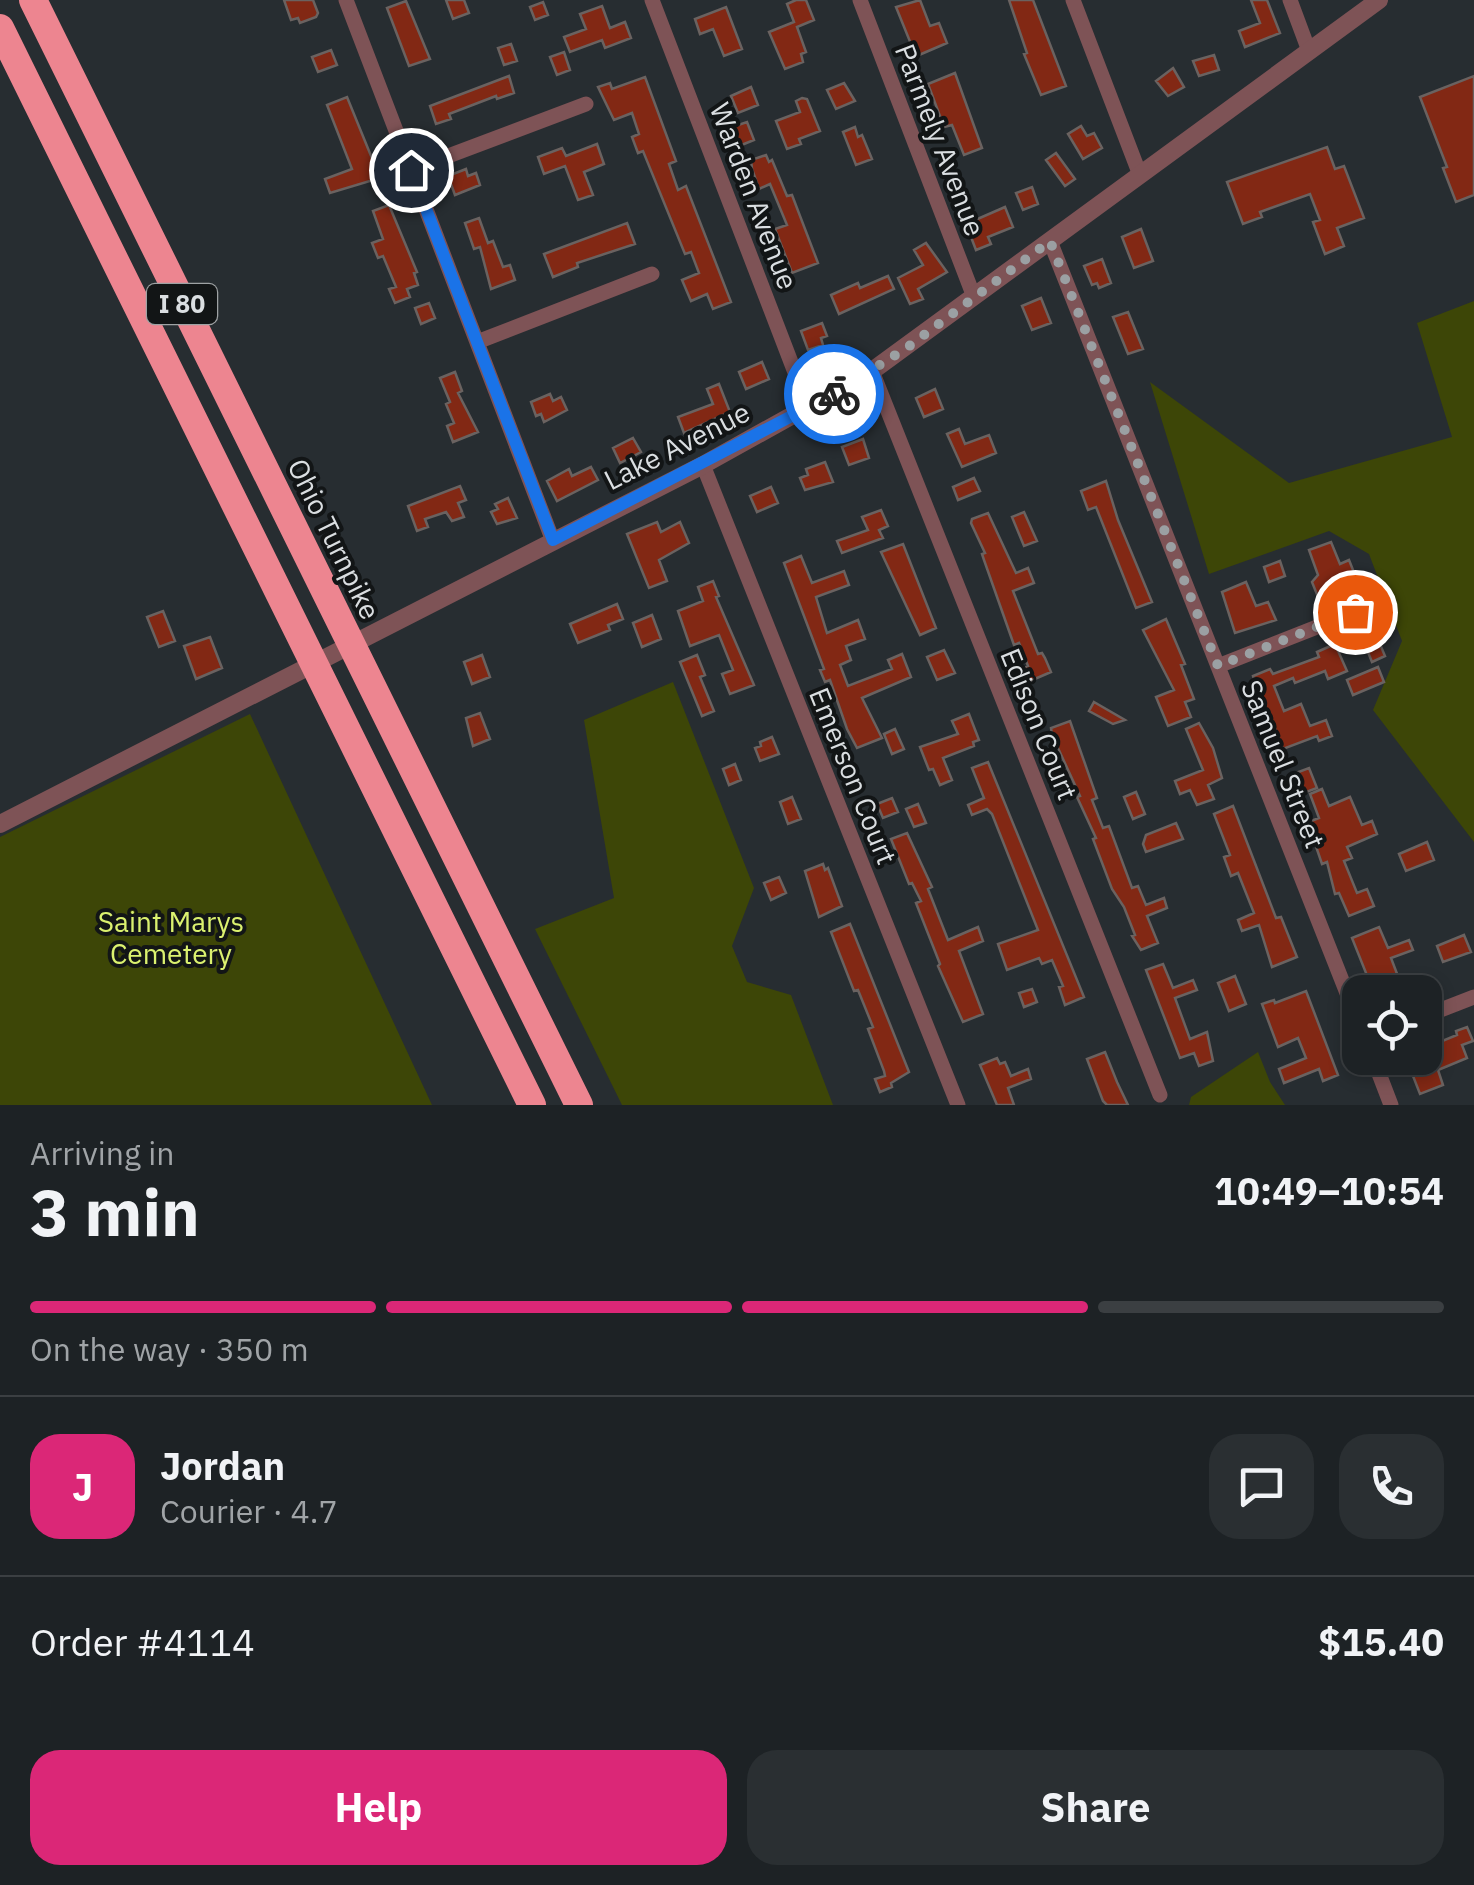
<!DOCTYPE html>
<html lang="en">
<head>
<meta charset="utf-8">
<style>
	:root { --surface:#1d2225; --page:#2a2f32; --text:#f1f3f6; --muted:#a0a4a7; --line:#3b3f42; --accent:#db2777 }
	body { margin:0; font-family:"IBM Plex Sans",sans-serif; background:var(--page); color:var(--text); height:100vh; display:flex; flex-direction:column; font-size:38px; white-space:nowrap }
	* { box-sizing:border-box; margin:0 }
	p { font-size:32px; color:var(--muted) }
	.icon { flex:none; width:55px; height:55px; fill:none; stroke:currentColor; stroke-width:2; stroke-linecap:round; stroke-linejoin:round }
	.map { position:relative; height:1105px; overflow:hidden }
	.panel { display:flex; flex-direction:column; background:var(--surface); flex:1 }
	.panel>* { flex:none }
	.tools { position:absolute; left:1342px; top:975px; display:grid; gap:20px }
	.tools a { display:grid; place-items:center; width:100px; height:100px; border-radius:20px; background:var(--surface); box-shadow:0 5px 15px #0003,0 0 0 2px var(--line); font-size:50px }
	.pin { position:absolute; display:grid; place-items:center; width:85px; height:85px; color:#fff; margin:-42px; border:5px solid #fff; border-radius:50%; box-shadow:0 2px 10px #0007 }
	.courier { position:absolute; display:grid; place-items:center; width:100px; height:100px; margin:-50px; border:8px solid #1a73e8; border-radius:50%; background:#fff; color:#222; box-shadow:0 2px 12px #0007 }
	.headline em { font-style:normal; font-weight:800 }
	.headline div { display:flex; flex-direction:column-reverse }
	.headline { display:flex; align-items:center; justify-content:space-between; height:170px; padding:0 30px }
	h1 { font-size:65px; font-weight:800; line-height:75px }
	.bar { display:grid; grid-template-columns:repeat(4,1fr); gap:15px 10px; align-content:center; height:120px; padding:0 30px }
	.bar i { height:12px; border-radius:8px; background:var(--line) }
	.bar .selected { background:var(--accent) }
	.bar p { grid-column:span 4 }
	.line { display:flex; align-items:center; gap:25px; padding:0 30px; border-top:2px solid var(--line) }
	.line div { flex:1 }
	.round { display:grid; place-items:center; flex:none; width:105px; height:105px; border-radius:30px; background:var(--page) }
	.primary-button { display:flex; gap:20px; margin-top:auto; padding:20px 30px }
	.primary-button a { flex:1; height:115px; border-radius:30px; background:var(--accent); color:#fff; font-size:40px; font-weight:800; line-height:115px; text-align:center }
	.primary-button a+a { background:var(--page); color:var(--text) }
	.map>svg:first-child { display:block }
	.green { fill:#3d4607 }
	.building { fill:#822814; stroke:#6a6260; stroke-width:2.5 }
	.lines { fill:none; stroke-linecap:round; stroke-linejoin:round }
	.minor { stroke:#7e5356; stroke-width:15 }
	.tertiary { stroke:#7e5356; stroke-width:18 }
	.motorway { stroke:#ed8590; stroke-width:28 }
	.done { stroke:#9ba0a3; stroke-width:10; stroke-dasharray:0 18 }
	.route { stroke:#1a73e8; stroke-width:12 }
	.labels { text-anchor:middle; stroke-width:8; stroke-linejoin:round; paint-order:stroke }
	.shield { fill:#121516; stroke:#9ea2a4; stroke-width:2.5 }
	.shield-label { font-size:25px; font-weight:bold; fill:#dadee1 }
	.street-label { font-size:28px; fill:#dadee1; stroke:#121516 }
	.park-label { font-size:28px; fill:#dbf16f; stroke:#121516 }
</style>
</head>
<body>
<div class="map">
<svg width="1474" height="1105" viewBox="0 0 1474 1105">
	<rect width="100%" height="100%" fill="#272d31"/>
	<path class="green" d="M1474,301V842L1373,710L1402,641L1369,554L1329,531L1209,574L1150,382L1289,483L1452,437L1417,323Z
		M673,682L754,888L732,946L747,982L791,995L833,1105H622L535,929L614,898L584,720Z
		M250,714L432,1105H0V837Z
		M1258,1052L1270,1082L1285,1105H1189L1191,1097Z"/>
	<path class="building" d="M284,0H313L318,13L316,17L300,23L298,18L291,20Z
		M446,0H464L469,13L453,19Z
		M796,0H806L814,20L797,27L806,52L801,54L803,62L785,69L769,32L794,22L787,4Z
		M920,0L930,26L939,23L947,43L919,55L916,48L913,49L896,7Z
		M1009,0H1033L1066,86L1041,95L1024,54L1027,53Z
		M1251,0H1267L1280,33L1245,47L1239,31L1260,23Z
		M406,1L430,59L409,66L387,8Z
		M543,2L548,15L535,20L530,7Z
		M602,6L610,28L625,22L631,38L605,48L602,40L570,52L564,37L586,29L580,14Z
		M726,7L742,49L724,56L713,29L700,34L695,19Z
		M511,44L517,61L504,65L498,48Z
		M331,50L337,65L318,72L312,57Z
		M564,52L570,70L557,75L550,57Z
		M1214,55L1219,70L1199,76L1193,61Z
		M1173,68L1184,87L1168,96L1156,81Z
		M955,73L982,148L964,155L952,125L944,127L928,84Z
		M509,76L514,93L497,99L496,96L449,114L451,119L436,124L430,106Z
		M1474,76V195L1456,202L1443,168L1447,167L1420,97Z
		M645,77L676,161L669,164L678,190L686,186L731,302L713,309L707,294L691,301L682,280L699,273L691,252L685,254L643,151L638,153L632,137L639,134L632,113L614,120L598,87L610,83L612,89Z
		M844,83L855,101L836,109L827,90Z
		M751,87L758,105L738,113L731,96Z
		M347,97L380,178L330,193L325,179L352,169L327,105Z
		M802,98L807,99L820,131L799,139L801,144L787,149L776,121L800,112L796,101Z
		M747,122L754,140L739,146L732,127Z
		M1081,126L1087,136L1094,133L1102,148L1083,159L1068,134Z
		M855,127L858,137L862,135L872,159L856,165L843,132Z
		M597,144L604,164L584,172L593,195L578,200L565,166L544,174L538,157L562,148L566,156Z
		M1327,147L1335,169L1344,166L1364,218L1337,228L1344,246L1325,254L1313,222L1320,220L1310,194L1260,212L1262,217L1243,224L1227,182Z
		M1056,153L1075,179L1065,186L1046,160Z
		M766,155L769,162L772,160L787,196L792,195L818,263L792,273L775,229L787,225L770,184L759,189L752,169L751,160Z
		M466,169L468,176L476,173L480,185L455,195L448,176Z
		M1032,187L1038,204L1023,210L1016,193Z
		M389,205L417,272L414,273L418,285L407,289L410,297L395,303L389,289L396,287L383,256L378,258L372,243L383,239L373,211Z
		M1005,207L1013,227L988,237L991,244L976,250L966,224Z
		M479,218L488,243L493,241L503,267L510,265L515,280L491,289L480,247L474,249L465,223Z
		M627,223L635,244L577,263L578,267L553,277L544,254Z
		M1141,229L1153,261L1134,268L1122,237Z
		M926,243L947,272L918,289L923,299L910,304L898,278L923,265L914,250Z
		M1102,259L1111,283L1099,288L1097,283L1092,285L1084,266Z
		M888,276L894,289L839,314L831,295L858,283L860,288Z
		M1041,298L1051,323L1032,330L1022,306Z
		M429,303L435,318L421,324L415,308Z
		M1128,312L1143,349L1128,354L1113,317Z
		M822,323L827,336L821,338L823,345L808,350L801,331Z
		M762,362L769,379L746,389L739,372Z
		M455,372L462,391L458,393L478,432L453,442L447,426L454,423L446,404L450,402L440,378Z
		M719,384L730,412L684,433L678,417L713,404L707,389Z
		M935,389L943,409L924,417L916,398Z
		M550,394L553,401L561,397L567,410L544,422L541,414L536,416L531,402Z
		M959,429L965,444L989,435L996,453L962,467L947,434Z
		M633,438L641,452L620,463L613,448Z
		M863,439L869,458L849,465L842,447Z
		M825,462L833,482L805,490L800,478L808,475L806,469Z
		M591,467L598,480L557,501L547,481L569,469L572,476Z
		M974,478L980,491L958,500L953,487Z
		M1106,481L1118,520L1152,602L1136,608L1096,507L1088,510L1081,491Z
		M460,486L466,500L458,503L464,517L452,521L446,512L425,519L428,527L417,531L408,506Z
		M771,487L778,503L757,512L750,496Z
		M508,498L517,518L497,524L491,512L498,509L495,504Z
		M881,510L888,526L879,530L883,538L842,553L837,541L868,530L862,517Z
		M1024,512L1037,541L1024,546L1012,517Z
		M988,513L1016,573L1028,568L1034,583L1013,591L1038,654L1042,653L1045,658L1051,672L1030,681L1025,667L1028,666L1019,643L1014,645L984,560L982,554L985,553L971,523L972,519Z
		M657,522L661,532L680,522L689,543L659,560L667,581L649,588L627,534Z
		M1331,542L1340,564L1349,560L1359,585L1348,590L1346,586L1318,597L1312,582L1318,575L1309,550Z
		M903,544L936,628L920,635L881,552Z
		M801,556L812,583L844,571L849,585L816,597L827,633L858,620L865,639L846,646L851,660L840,665L848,686L892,669L888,660L902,654L911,677L862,698L882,738L857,748L847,729L830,680L825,682L820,670L824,669L784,563Z
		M1280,561L1285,576L1269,582L1264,567Z
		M713,581L719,596L716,597L754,685L730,694L722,674L733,670L719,635L690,646L678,611L703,601L698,587Z
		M1246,582L1256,606L1268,602L1276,620L1235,633L1222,592Z
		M617,604L623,619L608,625L610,630L578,643L570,624Z
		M163,611L175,641L159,647L147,617Z
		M652,615L661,639L642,647L633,623Z
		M1166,619L1185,664L1181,665L1194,699L1185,702L1191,717L1168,726L1156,697L1174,690L1143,630Z
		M1374,630L1385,656L1372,662L1361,635Z
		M210,637L222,668L196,679L184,646Z
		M1335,644L1347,671L1328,679L1325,671L1295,683L1293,678L1274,686L1284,711L1301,704L1310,726L1326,720L1332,736L1319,741L1317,736L1283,749L1271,719L1267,721L1253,676L1270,669L1273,674L1319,657L1317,652Z
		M944,650L955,673L937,680L927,657Z
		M482,655L490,677L472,684L464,662Z
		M697,655L705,675L700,677L714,711L702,716L680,662Z
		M1378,667L1384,682L1353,695L1347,680Z
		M1094,702L1125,720L1113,724L1089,711Z
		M480,713L490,739L473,746L466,718Z
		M969,714L979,740L973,742L974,746L943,758L952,780L940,785L933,769L929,770L920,747L958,734L952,721Z
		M1070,721L1097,798L1092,800L1103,828L1109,826L1132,888L1138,886L1146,905L1164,898L1167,908L1147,916L1158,943L1141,950L1132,936L1135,935L1124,907L1112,889L1093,839L1096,838L1077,797L1080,796L1052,735L1051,728Z
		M1199,723L1213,748L1222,778L1208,785L1214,799L1197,805L1190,790L1180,794L1175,781L1203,770L1186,729Z
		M895,729L904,749L892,754L884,734Z
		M772,737L779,754L760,761L755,748L761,746L760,742Z
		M988,762L1084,997L1065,1005L1059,987L1063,986L1052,960L1042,964L1039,958L1007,970L998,944L1038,930L992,814L987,809L972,815L968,805L984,798L972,768Z
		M735,764L741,780L729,785L723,769Z
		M1309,768L1317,788L1301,794L1293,774Z
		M1322,789L1329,806L1350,797L1362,825L1372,821L1377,834L1347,847L1352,858L1344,861L1357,893L1367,889L1374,906L1349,916L1339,893L1335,894L1327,862L1322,864L1309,826L1313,825L1311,821L1319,818L1310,794Z
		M1136,792L1145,814L1133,819L1124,797Z
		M792,797L801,819L788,824L780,802Z
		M892,798L898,812L883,818L877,804Z
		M918,804L926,823L914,827L906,809Z
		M1233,806L1276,918L1281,917L1297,957L1272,967L1259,925L1242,931L1238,920L1254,913L1238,873L1231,876L1224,857L1230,855L1214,814Z
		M1176,823L1183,839L1146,852L1143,844L1146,835Z
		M907,833L932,887L928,889L948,940L978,927L983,941L959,951L983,1014L963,1022L938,966L940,964L916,903L921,901L912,883L909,884L891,839Z
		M1427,842L1434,860L1406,871L1399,854Z
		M823,864L825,870L828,868L842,906L819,917L805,871Z
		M779,877L786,893L771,900L764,883Z
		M850,924L909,1072L891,1083L892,1087L880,1092L875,1079L885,1076L884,1071L868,1029L873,1027L858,990L854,991L831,932Z
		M1379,927L1388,948L1409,940L1413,950L1391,958L1399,979L1405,976L1410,989L1381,992L1374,976L1368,978L1352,938Z
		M1464,935L1471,952L1443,962L1437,946Z
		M1163,964L1173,988L1193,980L1197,990L1175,998L1190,1039L1207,1032L1213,1061L1199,1066L1194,1053L1180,1058L1146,970Z
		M1235,976L1246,1004L1229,1011L1218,983Z
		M1032,989L1037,1002L1024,1007L1019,993Z
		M1306,991L1338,1075L1323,1081L1319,1069L1284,1083L1279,1069L1306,1058L1298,1038L1278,1047L1262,1004L1274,1000L1275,1003Z
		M1467,1027L1473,1041L1462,1045L1467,1058L1438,1070L1443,1085L1420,1094L1406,1058H1425V1048L1457,1035L1456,1031Z
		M1105,1052L1117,1082L1128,1105H1107L1103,1101L1087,1059Z
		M997,1058L1000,1064L1005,1062L1011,1076L1028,1069L1031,1079L1008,1088L1014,1105H997L980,1065Z"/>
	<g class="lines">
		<path class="minor" d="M346,0L553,541
			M652,0L809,409
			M860,0L974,297
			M1073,0L1140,175
			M1290,0L1309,51
			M411,170L586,104
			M1050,241L1360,1026
			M477,342L652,274
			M872,371L1160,1095
			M703,465L958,1105
			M1218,666L1378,603
			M1425,1016L1474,997
			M1373,1058L1391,1105"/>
		<path class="tertiary" d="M0,824L703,465L872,371L1379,0"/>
		<path class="motorway" d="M33,0L579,1105
			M0,28L532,1105"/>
	</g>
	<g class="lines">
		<path class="done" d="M834,394L908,347L1050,241L1218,666L1355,612"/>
		<path class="route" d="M411,170L553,540L834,394"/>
	</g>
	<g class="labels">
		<rect class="shield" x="147" y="284" width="70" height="40" rx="8"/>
		<g class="shield-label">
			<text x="182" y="313">I 80</text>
		</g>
		<g class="street-label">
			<text transform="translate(940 140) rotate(69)" y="10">Parmely Avenue</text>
			<text transform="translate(754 196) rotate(69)" y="10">Warden Avenue</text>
			<text transform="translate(677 446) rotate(-27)" y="10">Lake Avenue</text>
			<text transform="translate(334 539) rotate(64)" y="10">Ohio Turnpike</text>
			<text transform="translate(1039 724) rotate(68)" y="10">Edison Court</text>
			<text transform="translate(1283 764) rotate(68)" y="10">Samuel Street</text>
			<text transform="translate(853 776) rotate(68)" y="10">Emerson Court</text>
		</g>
		<g class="park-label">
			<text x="171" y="932">Saint Marys<tspan x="171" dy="32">Cemetery</tspan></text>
		</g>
	</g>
</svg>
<div class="tools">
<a><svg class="icon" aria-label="locate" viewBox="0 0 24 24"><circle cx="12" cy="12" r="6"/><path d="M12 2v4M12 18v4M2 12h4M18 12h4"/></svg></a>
</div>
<div class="pin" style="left:1355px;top:612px;background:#ea580c"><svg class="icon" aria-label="bag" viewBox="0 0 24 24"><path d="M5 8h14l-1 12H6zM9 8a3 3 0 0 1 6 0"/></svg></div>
<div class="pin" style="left:411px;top:170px;background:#1f2937"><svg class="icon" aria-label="home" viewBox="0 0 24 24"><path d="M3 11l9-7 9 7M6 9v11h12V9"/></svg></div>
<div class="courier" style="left:834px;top:394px"><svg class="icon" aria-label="bike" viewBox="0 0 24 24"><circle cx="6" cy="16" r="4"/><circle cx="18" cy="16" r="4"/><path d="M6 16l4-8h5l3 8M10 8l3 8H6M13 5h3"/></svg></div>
</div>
<section class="panel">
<div class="headline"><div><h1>3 min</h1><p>Arriving in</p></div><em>10:49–10:54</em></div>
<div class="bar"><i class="selected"></i><i class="selected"></i><i class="selected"></i><i></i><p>On the way · 350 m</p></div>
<div class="line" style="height:180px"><b class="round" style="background:var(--accent);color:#fff">J</b><div><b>Jordan</b><p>Courier · 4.7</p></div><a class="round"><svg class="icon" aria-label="chat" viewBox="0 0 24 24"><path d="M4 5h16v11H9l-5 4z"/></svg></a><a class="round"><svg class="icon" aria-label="phone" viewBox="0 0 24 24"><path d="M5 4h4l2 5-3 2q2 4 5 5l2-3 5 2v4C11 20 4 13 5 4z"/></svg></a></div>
<div class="line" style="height:130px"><div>Order #4114</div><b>$15.40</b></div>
<div class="primary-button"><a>Help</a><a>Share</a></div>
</section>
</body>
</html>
